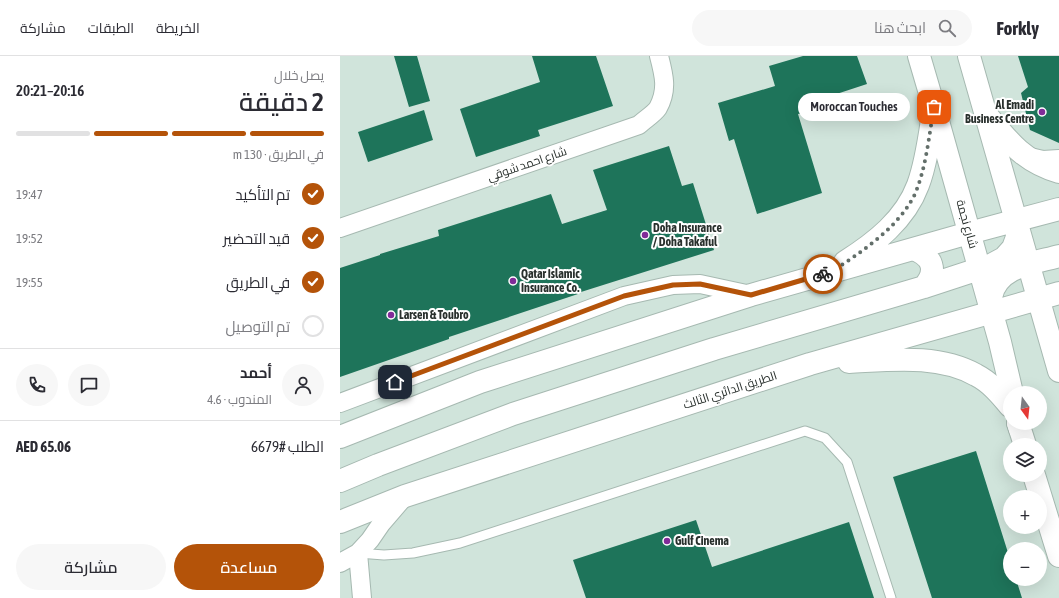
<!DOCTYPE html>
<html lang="ar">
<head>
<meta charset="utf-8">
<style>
	:root { --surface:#fff; --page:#f7f7f7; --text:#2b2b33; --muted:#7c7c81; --line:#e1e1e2; --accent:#b45309 }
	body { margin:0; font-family:"Asap Condensed",Cairo,sans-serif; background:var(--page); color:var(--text); direction:rtl; height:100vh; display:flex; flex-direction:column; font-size:15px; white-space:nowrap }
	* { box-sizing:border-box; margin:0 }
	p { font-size:13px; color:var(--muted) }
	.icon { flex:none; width:22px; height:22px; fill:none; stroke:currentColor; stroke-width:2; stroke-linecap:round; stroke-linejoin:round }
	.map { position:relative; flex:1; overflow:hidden; direction:ltr }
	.sheet { display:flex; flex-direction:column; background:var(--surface); width:340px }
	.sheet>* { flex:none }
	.needle { width:26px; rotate:165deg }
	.buttons { position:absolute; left:663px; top:330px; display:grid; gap:8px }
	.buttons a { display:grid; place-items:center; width:44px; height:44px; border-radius:50%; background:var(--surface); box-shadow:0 4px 16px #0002; font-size:20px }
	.pin { position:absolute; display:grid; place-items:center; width:34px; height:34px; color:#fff; margin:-17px; border-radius:8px; box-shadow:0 2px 6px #0006 }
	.courier { position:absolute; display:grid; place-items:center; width:40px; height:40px; margin:-20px; border:3px solid #b45309; border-radius:50%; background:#fff; color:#222; box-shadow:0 1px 5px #0007 }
	.bubble { position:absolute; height:28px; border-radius:14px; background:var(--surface); box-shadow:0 4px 16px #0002; font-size:13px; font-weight:600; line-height:28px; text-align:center; direction:rtl }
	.head em { font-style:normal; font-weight:600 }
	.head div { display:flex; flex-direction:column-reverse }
	.head { display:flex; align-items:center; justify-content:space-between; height:68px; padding:0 16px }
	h1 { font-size:26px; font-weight:600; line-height:30px }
	.bar { display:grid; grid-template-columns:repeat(4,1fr); gap:6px 4px; align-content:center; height:48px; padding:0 16px }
	.bar i { height:5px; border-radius:3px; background:var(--line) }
	.bar .selected { background:var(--accent) }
	.bar p { grid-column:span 4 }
	.line { display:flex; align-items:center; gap:10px; padding:0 16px; border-top:1px solid var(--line) }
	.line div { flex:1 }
	.round { display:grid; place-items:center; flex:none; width:42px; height:42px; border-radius:21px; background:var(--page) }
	ol { padding:0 16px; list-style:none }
	li { display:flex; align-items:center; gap:12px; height:44px }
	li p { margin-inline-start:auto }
	li .icon { padding:4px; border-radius:50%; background:var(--accent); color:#fff; stroke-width:4 }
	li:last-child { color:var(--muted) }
	li i { width:22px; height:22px; border:2px solid var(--line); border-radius:50% }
	.primary-button { display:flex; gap:8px; margin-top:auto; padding:8px 16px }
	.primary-button a { flex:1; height:46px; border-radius:24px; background:var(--accent); color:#fff; font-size:16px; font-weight:600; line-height:46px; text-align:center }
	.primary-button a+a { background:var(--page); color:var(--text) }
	header { display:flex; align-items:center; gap:24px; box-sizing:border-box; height:56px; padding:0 20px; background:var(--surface); border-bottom:1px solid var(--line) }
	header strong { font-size:19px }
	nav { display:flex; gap:22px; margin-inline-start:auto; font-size:14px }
	.search { width:280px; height:36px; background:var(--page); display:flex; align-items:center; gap:10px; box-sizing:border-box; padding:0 14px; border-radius:22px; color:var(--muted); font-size:15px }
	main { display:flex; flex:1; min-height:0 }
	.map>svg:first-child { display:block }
	.building { fill:#1e745a }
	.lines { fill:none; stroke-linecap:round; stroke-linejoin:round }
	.lane-casing { stroke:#a6b9b1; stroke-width:11 }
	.street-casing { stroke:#a6b9b1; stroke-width:20 }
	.secondary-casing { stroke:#a6b9b1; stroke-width:24 }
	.highway-casing { stroke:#a6b9b1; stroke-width:24 }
	.lane { stroke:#fff; stroke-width:9 }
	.street { stroke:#fff; stroke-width:18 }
	.secondary { stroke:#fff; stroke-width:22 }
	.highway { stroke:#fff; stroke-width:22 }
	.done { stroke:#636f6a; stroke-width:4; stroke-dasharray:0 7.2 }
	.route { stroke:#b45309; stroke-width:5 }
	.poi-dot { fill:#812b99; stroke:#fff; stroke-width:1.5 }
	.labels { text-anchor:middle; stroke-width:4; stroke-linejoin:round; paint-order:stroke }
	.poi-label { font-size:12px; font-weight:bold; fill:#29302d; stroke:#fff; text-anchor:start }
	.street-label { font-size:12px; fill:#29302d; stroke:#fff }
</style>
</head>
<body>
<header>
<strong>Forkly</strong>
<div class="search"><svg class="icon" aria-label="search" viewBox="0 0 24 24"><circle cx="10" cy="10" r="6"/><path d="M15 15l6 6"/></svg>ابحث هنا</div>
<nav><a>الخريطة</a><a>الطبقات</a><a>مشاركة</a></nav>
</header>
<main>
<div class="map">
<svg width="719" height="542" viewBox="0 0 719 542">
	<rect width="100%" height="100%" fill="#d0e4db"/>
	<path class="building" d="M54,0H77L90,45L69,51Z
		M192,0H256L273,50L198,74L200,80L136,101L120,53L200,26Z
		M463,0H517L527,28L466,48L468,56L458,58L482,137L417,158L394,83L389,85L378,47L435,30L429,10Z
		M678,0H719V87L690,74L681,37L688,31Z
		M84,54L93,84L28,106L18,76Z
		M329,90L342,130L353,127L374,194L241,236V237L109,281V283L0,321V212L40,199V198L99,180L98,174L211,138L222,168L267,154L253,114Z
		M636,395L670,503V523H676L682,542H592L553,421Z
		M356,464L372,511L509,466L534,542H246L233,504Z"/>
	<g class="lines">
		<defs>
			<path id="lane" d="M18,497L44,499L73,497L120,487L465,375L485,382L507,406L551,542"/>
			<path id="street" d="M690,101L703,104L719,103
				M0,172L299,69C304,64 314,58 318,52C328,34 324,19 319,0
				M0,347L284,240L333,229L360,228L411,239
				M18,497L22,542
				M0,507L18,497L30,484L41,468L65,440"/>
			<path id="secondary" d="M579,0L594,51L660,286L672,337
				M629,0L719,315
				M678,367L685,389
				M694,419L719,500"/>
			<path id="highway" d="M646,58C668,85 684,106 719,116
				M573,193C593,200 598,215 584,231
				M505,206C535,187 565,164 578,129C587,105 590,76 594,51
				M652,257C651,251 650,246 651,241C657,210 694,207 719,200
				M509,306C551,304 598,298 636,319C650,326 660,338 670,350
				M678,367L680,373
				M0,381L140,326L411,239L629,177L719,153
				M0,425L38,409L173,358L374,293L584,231L651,209L664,202L673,192L677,181L676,164
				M0,466L65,440L470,308L719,237"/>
		</defs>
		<use href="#lane" class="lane-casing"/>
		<use href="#street" class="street-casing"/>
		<use href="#secondary" class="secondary-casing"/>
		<use href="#highway" class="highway-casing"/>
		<use href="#lane" class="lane"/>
		<use href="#street" class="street"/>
		<use href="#secondary" class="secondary"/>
		<use href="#highway" class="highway"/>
	</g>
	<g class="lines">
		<path class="done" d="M483,218C497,214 510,203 522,195C542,180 562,163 574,140C586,114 589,79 594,51"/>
		<path class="route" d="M55,326L284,240L333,229L360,228L411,239L483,218"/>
	</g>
	<g class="poi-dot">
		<circle cx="702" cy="56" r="4"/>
		<circle cx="305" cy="179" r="4"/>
		<circle cx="173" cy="225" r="4"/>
		<circle cx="51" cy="259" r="4"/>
		<circle cx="327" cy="485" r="4"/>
	</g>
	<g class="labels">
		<g class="poi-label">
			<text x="694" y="53" text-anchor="end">Al Emadi<tspan x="694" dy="14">Business Centre</tspan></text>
			<text x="313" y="176">Doha Insurance<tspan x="313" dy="14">/ Doha Takaful</tspan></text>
			<text x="181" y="222">Qatar Islamic<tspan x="181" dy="14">Insurance Co.</tspan></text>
			<text x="59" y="263">Larsen &amp; Toubro</text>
			<text x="335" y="489">Gulf Cinema</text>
		</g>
		<g class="street-label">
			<text transform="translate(187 108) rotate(-19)" y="4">شارع احمد شوقي</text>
			<text transform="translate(627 168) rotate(74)" y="4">شارع نجمة</text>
			<text transform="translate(390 334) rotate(-18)" y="4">الطريق الدائري الثالث</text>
		</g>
	</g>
</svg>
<div class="buttons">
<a><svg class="needle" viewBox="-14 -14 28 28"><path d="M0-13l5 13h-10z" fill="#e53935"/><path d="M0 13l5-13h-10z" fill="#7c7c81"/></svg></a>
<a><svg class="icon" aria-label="layers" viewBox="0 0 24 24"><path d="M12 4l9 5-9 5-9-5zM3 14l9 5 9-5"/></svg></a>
<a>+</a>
<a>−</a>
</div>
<div class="pin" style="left:594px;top:51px;background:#ea580c"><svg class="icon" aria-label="bag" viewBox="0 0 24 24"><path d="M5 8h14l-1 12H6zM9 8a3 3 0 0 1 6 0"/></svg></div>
<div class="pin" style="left:55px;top:326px;background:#1f2937"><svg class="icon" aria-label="home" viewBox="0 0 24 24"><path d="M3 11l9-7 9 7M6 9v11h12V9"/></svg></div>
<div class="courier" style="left:483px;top:218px"><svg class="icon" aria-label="bike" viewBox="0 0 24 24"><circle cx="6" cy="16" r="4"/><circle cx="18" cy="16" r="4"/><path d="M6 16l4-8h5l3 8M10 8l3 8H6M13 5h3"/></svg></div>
<div class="bubble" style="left:458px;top:37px;width:112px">Moroccan Touches</div>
</div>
<section class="sheet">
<div class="head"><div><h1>2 دقيقة</h1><p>يصل خلال</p></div><em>20:16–20:21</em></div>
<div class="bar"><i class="selected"></i><i class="selected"></i><i class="selected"></i><i></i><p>في الطريق · 130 m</p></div>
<ol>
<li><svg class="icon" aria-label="check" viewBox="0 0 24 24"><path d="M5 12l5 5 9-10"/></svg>تم التأكيد<p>19:47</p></li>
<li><svg class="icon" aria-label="check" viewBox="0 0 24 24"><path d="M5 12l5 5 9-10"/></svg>قيد التحضير<p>19:52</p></li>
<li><svg class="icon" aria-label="check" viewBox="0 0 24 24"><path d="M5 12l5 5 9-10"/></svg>في الطريق<p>19:55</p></li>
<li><i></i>تم التوصيل</li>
</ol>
<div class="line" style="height:72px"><a class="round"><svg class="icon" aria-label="person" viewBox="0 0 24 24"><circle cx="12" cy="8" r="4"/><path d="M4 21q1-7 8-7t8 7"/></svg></a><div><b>أحمد</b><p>المندوب · 4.6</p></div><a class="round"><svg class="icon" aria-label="chat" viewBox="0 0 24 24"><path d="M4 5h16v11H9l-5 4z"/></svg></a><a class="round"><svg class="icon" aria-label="phone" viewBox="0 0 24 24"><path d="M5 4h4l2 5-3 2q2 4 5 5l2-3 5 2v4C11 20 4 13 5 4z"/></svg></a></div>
<div class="line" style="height:52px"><div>الطلب #6679</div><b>AED 65.06</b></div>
<div class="primary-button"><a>مساعدة</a><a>مشاركة</a></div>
</section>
</main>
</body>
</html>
